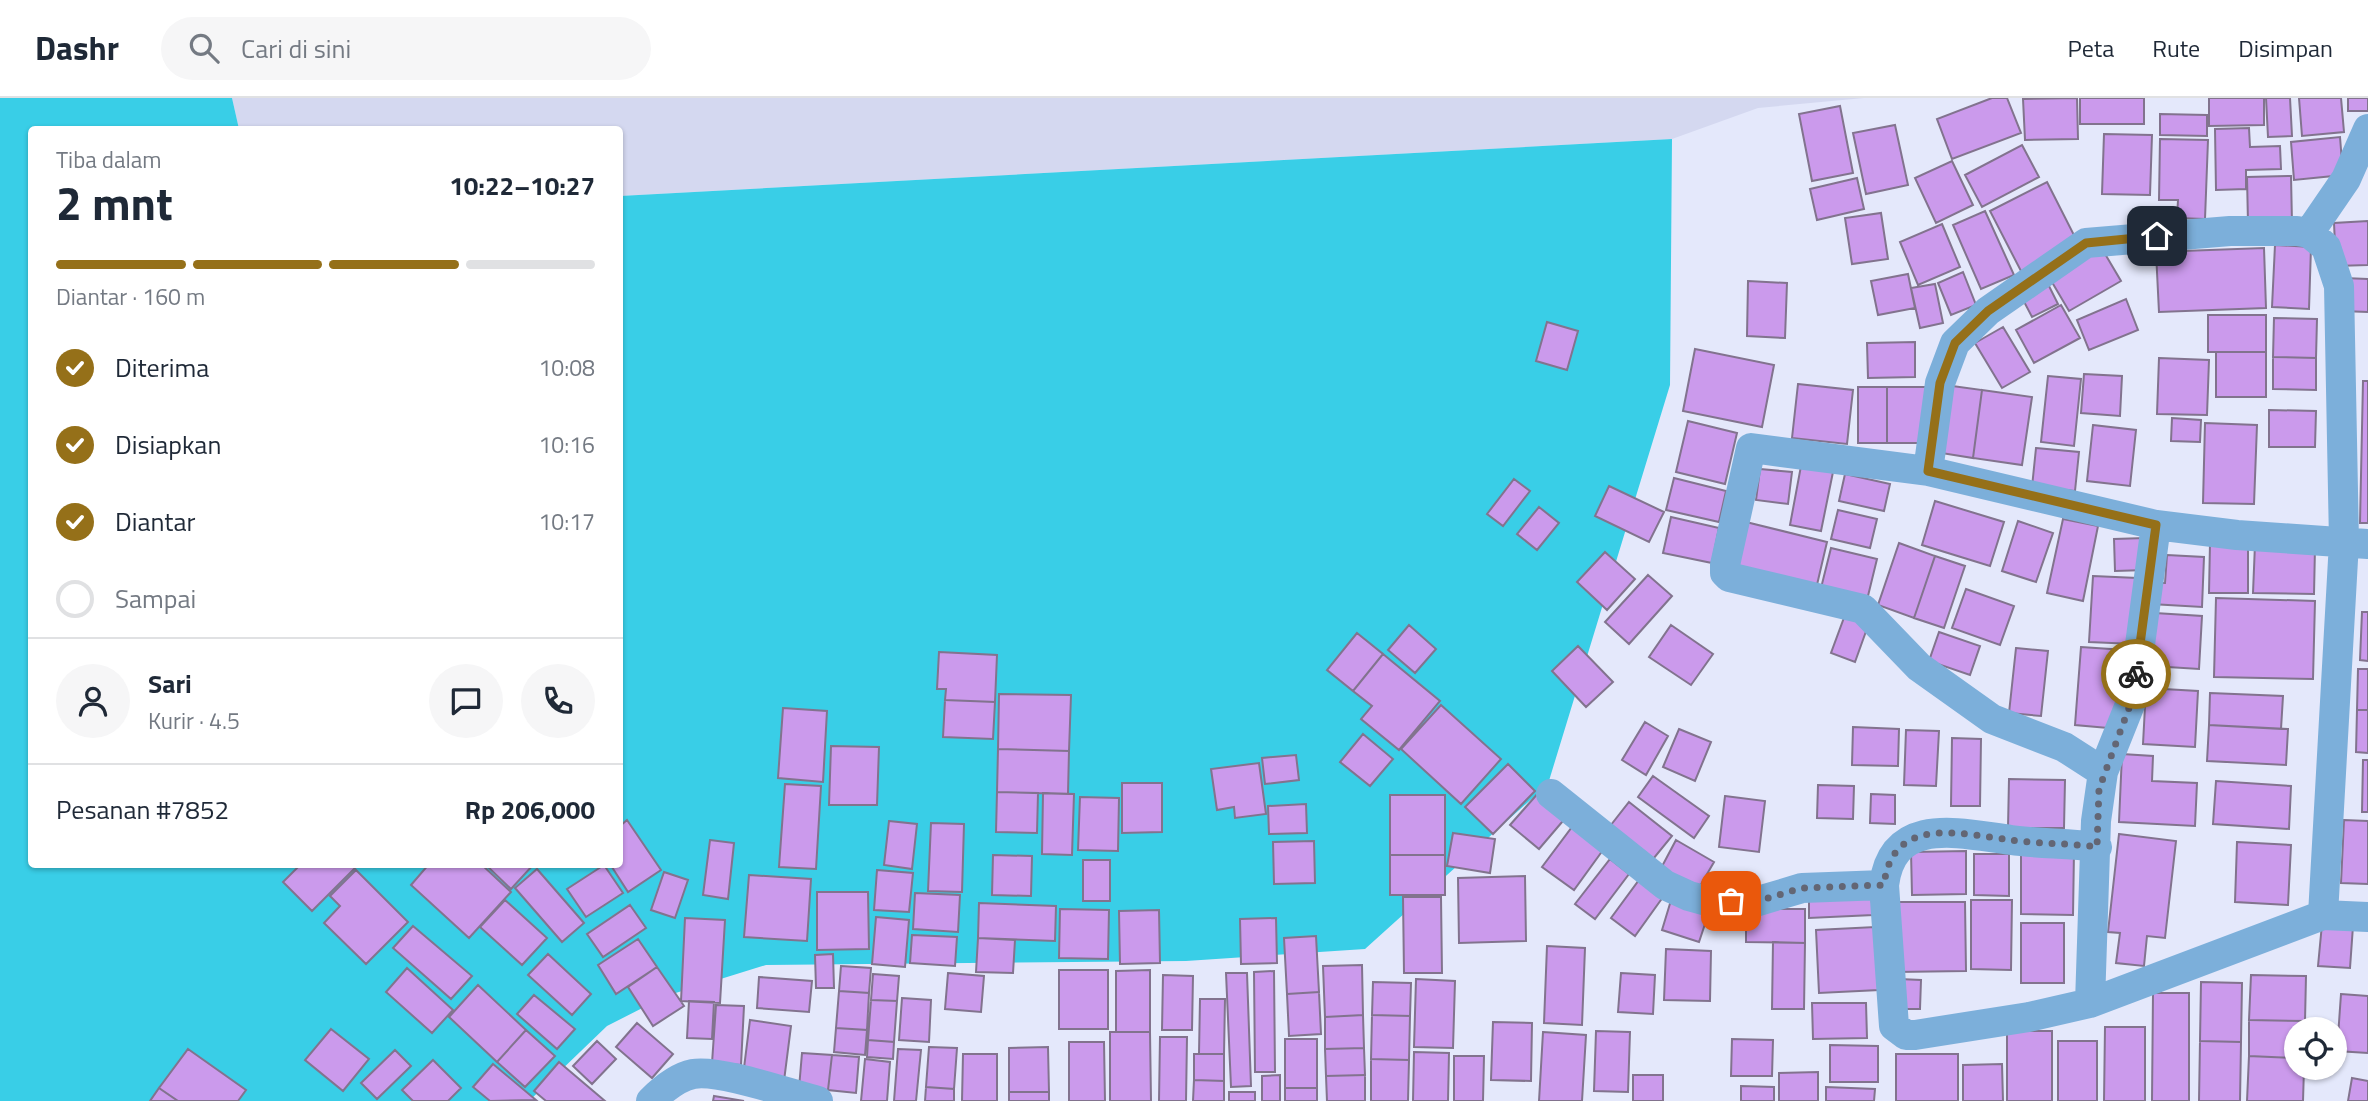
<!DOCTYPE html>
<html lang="id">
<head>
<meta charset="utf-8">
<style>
	:root { --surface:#fff; --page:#f6f6f7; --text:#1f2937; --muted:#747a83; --line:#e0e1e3; --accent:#957019 }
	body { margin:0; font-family:"Titillium Web",sans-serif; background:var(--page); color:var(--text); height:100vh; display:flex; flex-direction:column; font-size:26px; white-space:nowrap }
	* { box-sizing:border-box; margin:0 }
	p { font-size:23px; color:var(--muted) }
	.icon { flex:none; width:38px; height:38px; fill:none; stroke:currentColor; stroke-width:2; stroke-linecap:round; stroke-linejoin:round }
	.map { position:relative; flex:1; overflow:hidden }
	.side { position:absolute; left:28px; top:28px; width:595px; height:742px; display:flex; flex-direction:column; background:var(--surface); border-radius:7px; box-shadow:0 2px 5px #0004 }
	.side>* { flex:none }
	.controls { position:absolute; left:2284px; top:919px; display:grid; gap:14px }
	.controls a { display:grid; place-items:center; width:63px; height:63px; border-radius:50%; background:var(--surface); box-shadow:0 2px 5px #0004; font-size:35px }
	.pin { position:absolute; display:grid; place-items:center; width:60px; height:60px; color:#fff; margin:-30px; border-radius:14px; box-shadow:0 4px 10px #0006 }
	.courier { position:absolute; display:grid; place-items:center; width:70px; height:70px; margin:-35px; border:5px solid #957019; border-radius:50%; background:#fff; color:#222; box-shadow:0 2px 9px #0007 }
	.head em { font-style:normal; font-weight:700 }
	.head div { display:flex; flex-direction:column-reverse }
	.head { display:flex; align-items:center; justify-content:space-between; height:119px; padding:0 28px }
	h1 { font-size:46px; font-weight:700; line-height:52px }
	.bar { display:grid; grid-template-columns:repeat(4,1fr); gap:10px 7px; align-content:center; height:84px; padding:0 28px }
	.bar i { height:9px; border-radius:5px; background:var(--line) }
	.bar .selected { background:var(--accent) }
	.bar p { grid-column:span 4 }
	.line { display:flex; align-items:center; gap:18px; padding:0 28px; border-top:2px solid var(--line) }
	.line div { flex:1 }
	.round { display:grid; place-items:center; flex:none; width:74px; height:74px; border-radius:37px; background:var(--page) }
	ol { padding:0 28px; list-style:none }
	li { display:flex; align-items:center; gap:21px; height:77px }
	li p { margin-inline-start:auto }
	li .icon { padding:7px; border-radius:50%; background:var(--accent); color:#fff; stroke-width:4 }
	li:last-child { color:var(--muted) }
	li i { width:38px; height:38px; border:4px solid var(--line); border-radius:50% }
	header { display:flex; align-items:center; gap:42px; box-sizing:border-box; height:98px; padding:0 35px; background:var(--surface); border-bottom:2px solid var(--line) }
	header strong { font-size:33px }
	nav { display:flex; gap:38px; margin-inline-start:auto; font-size:24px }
	.search { width:490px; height:63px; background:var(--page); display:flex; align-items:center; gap:18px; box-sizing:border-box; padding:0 24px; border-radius:38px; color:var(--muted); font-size:26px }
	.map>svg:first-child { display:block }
	.built { fill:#d4d8f0 }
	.water { fill:#39cee7 }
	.building { fill:#cb9aec; stroke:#82738e; stroke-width:2 }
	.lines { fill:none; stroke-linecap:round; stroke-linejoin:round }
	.minor { stroke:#7cafda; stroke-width:30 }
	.done { stroke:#636674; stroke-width:7; stroke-dasharray:0 12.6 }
	.route { stroke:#957019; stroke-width:9 }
</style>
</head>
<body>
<header>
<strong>Dashr</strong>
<div class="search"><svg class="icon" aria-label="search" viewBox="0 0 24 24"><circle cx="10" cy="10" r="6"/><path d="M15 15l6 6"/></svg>Cari di sini</div>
<nav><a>Peta</a><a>Rute</a><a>Disimpan</a></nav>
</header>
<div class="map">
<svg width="2368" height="1003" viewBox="0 0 2368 1003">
	<rect width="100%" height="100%" fill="#e4e8fb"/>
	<path class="built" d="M232,0H1864L1758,10L1672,41L620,98V32L239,31Z"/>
	<path class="water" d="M0,0H232L239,31L32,32V766H620V98L1672,41L1670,287L1548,686L1365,851L1186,863L766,867L666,898L607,928L529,1003H0Z"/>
	<path class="building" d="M1992,0H2007L2021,35L1952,61L1937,21Z
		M2077,0L2078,41L2025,42L2023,1Z
		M2080,0H2144V26H2080Z
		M2209,0H2264V27L2209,28Z
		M2266,0H2290L2292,38L2268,39Z
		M2299,0H2341L2344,34L2302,38Z
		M2348,0H2368V13H2348Z
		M1840,8L1853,75L1812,83L1799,16Z
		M2160,16L2207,17V38L2160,37Z
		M1895,27L1908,87L1866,96L1853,35Z
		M2249,30L2250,49L2280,48L2281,71L2246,72V91L2216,92L2215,31Z
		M2104,36L2152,37L2150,97L2102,96Z
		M2340,39L2343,77L2294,82L2291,44Z
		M2160,41L2208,42L2205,121L2177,120L2178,102H2159Z
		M2022,47L2039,79L1982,109L1965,77Z
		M1952,63L1973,107L1936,125L1915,80Z
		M2291,78L2292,125H2248L2247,79Z
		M1857,80L1864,111L1817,122L1810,91Z
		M2047,84L2079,147L2022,175L1990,113Z
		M1985,113L2014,177L1981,191L1953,127Z
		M1881,115L1888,161L1852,166L1845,120Z
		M2368,123V167L2336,168L2334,125Z
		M1942,126L1960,169L1918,187L1900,144Z
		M2098,144L2121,183L2069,213L2046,174Z
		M2275,147L2311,149L2309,211L2272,209Z
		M2264,150L2266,210L2159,214L2156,154Z
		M1963,174L1976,207L1951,217L1938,185Z
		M1908,176L1915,210L1878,217L1871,183Z
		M2344,180L2368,181V214L2342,213Z
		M2046,182L2058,206L2032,219L2020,196Z
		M1748,183L1787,185L1785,240L1747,238Z
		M1935,186L1943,225L1920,230L1911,190Z
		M2126,201L2138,232L2089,252L2077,222Z
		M2061,207L2080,240L2034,265L2016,232Z
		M2208,217H2266V254H2208Z
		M2274,220L2317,221L2316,260L2273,259Z
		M1547,224L1578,233L1567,272L1536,263Z
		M2003,229L2030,274L2002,290L1975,245Z
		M1915,244V279L1868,280L1867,245Z
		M1695,251L1774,267L1762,329L1683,313Z
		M2216,254H2266V299H2216Z
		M2273,259L2316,260V292L2273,291Z
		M2159,260L2209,262L2207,317L2157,316Z
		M2084,276L2122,278L2120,318L2081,315Z
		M2048,278L2081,281L2074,348L2041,344Z
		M2363,283H2368V425H2360Z
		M1798,286L1853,292L1847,346L1792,340Z
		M1945,287L1982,292L1973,360L1935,354Z
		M1858,289H1887V345H1858Z
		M1887,289H1928V345H1887Z
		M1982,292L2032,299L2022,367L1973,360Z
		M2269,312L2316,313L2315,349H2269Z
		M2172,320L2201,322L2200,344L2171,343Z
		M1688,323L1737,335L1725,386L1676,374Z
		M2205,325L2257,327L2254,406L2203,405Z
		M2093,327L2136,332L2130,388L2087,383Z
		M2036,350L2079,354L2075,393L2032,389Z
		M1801,368L1833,374L1821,433L1790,427Z
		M1760,371L1792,374L1788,406L1756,402Z
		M1845,376L1890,386L1884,413L1839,403Z
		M1674,380L1726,393L1719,424L1666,412Z
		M1514,381L1530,393L1503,428L1487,416Z
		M1609,388L1664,414L1649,444L1595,418Z
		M1935,403L2004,424L1990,468L1922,447Z
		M1539,409L1559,425L1537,452L1517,436Z
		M1838,412L1877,421L1870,450L1831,441Z
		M1671,419L1719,430L1712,465L1663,455Z
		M2063,421L2098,428L2083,503L2047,495Z
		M2018,423L2053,435L2036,484L2002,473Z
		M1746,424L1827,444L1816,491L1734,471Z
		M2145,440L2146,472L2115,473L2114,441Z
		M1899,445L1935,458L1914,520L1878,507Z
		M2210,445H2248V495H2209Z
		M2255,446L2315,449L2314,496L2253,495Z
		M1831,450L1877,461L1867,502L1821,490Z
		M1605,454L1635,481L1607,512L1577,484Z
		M2167,457L2204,459L2202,509L2151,506L2152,485H2165Z
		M1935,458L1965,468L1944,530L1914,520Z
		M1648,477L1672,498L1629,546L1605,524Z
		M2093,478L2137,480L2134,546L2089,544Z
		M1966,491L2014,508L2000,547L1952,530Z
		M2216,500L2315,503L2313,581L2214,579Z
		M2362,514H2368V563L2360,562Z
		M2155,515L2202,518L2199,571L2152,568Z
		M1845,517L1869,525L1855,564L1831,555Z
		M1409,527L1436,551L1415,575L1388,552Z
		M1671,527L1713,556L1691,587L1649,559Z
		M1939,534L1980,548L1970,577L1929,563Z
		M1357,535L1383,556L1353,593L1327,572Z
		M1578,548L1613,584L1586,609L1552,573Z
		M2081,549L2125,552L2119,631L2075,627Z
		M2016,550L2048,553L2041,618L2009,615Z
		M939,554L997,557L995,604L945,602L946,591H937Z
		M1383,556L1440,603L1399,652L1361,621L1372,608L1353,593Z
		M2358,571H2368V612H2357Z
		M2146,590L2198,593L2195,649L2143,646Z
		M2210,595L2283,598L2281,631L2209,627Z
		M999,596L1071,597L1069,653L998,651Z
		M945,602L995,604L993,641L943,639Z
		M1441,607L1501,661L1461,706L1401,651Z
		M783,610L827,613L823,684L778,680Z
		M2357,612H2368V655L2356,654Z
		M1645,624L1668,638L1646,677L1622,662Z
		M2209,627L2288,631L2286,667L2207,663Z
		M1853,629L1899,631L1898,668L1852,667Z
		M1679,631L1711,644L1695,683L1663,669Z
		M1906,632L1939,633L1936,688L1904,687Z
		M1363,636L1393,661L1370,688L1340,664Z
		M1952,640L1981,641L1980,708H1951Z
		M831,648L879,649L877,707H829Z
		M998,651L1069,653L1068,696L997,694Z
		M2122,656L2153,658L2152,683L2197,685L2195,728L2119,724Z
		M1296,657L1299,682L1265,686L1262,660Z
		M2363,662H2368V714H2362Z
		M1259,665L1266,716L1235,720L1234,709L1217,712L1211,671Z
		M1508,666L1535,693L1493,736L1465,709Z
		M1653,678L1709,718L1694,740L1638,699Z
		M2009,681L2065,682L2064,730H2008Z
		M2216,683L2291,688L2289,731L2213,726Z
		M1122,685H1162V734L1122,735Z
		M785,686L821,688L816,771L779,769Z
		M1818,687L1854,688L1853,721L1817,720Z
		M1540,693L1568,717L1539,751L1510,727Z
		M997,694L1038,695L1037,735L996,734Z
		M1043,695L1074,696L1072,757L1042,756Z
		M1871,696L1895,697V726L1870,725Z
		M1390,697H1445V757H1390Z
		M1725,698L1765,703L1759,754L1719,749Z
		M1080,699L1119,700L1118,753L1078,752Z
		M1629,704L1672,738L1649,766L1607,732Z
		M1306,706L1307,735L1269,736L1268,708Z
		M627,722L661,772L628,794L610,766H620V728Z
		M2344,722L2368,723V786L2341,785Z
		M889,723L917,726L912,771L884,767Z
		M931,725L964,726L962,794L928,793Z
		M1572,729L1603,752L1574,792L1542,769Z
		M1453,735L1495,741L1490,775L1447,768Z
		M2119,736L2176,743L2165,840L2147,838L2144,868L2116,865L2120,835L2108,834Z
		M710,742L734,745L728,801L703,797Z
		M1676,742L1714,764L1696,795L1659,774Z
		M1314,743L1315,785L1274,786L1273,744Z
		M2237,744L2291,747L2288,807L2235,804Z
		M2021,752L2074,753L2073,817L2021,816Z
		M1966,753V796L1912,797L1911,754Z
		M1974,756H2009V798L1974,797Z
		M993,757L1032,758L1031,798L992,797Z
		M1390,757H1445V797H1390Z
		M1610,761L1629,776L1595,821L1575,806Z
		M1083,762H1110V803H1083Z
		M301,766H352L355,770L312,813L283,784Z
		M481,766L511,794L469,840L411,787L429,766Z
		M485,766H534L511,791Z
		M604,767L623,795L586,819L567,791Z
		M537,771L584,825L562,844L515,790Z
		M356,772L408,824L366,866L324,825L340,808L330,798Z
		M877,772L913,775L909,814L874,812Z
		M664,774L688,782L675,820L651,812Z
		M749,777L811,781L807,843L744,839Z
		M1525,778L1526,843L1459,845L1458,780Z
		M1639,782L1663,799L1635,838L1611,820Z
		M817,794H868L869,851L817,852Z
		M1871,794L1873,817L1809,820V796Z
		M915,795L960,797L958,834L913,831Z
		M1403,799H1441L1442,875H1404Z
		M1672,799L1710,811L1699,844L1662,832Z
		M505,802L547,840L522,867L480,829Z
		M1971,802H2012L2011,872L1971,871Z
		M1895,804H1965L1966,873L1896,874Z
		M979,805L1056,808L1055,843L978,840Z
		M630,807L646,830L603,859L587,836Z
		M1060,811L1109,812L1108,861L1059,860Z
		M1746,811H1805V845L1746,844Z
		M1159,812L1160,865L1120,866L1119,813Z
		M876,819L909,822L905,869L872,866Z
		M685,820L725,822L720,905L681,903Z
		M1276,820L1277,865L1241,866L1240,821Z
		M2021,825H2064V885H2021Z
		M2322,826L2353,828L2350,870L2318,868Z
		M413,828L472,878L451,901L393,850Z
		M1875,829L1879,892L1819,895L1816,832Z
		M912,837L957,839L955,868L910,865Z
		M1316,838L1319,894L1287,896L1284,840Z
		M978,840L1015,842L1013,875L976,874Z
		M638,841L657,869L616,896L598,867Z
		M1773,844L1805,845L1804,911H1772Z
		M1547,848L1585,850L1582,927L1544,925Z
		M1666,851L1711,853L1710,903L1664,902Z
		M548,856L591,896L572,917L528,877Z
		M833,856L834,890H816L815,857Z
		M1362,867L1363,917L1325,919L1323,868Z
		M841,868L871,870L869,895L839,893Z
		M657,869L684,908L653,928L628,889Z
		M407,870L453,912L432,935L386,894Z
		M1059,872H1108V931H1059Z
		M1150,872V934H1116V873Z
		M1274,873L1275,974H1255L1254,874Z
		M948,875L984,878L981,914L945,911Z
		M1226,875H1247L1251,988L1231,989Z
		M1621,875L1655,877L1653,916L1618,914Z
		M873,876L899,878L897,903L871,902Z
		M1163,877L1193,878L1192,932H1162Z
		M2251,877L2306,878L2305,923L2249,922Z
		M759,879L812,883L809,914L757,910Z
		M1416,881L1455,883L1453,950L1414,949Z
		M1899,881L1921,882L1920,911H1899Z
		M1373,884L1411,885L1410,918L1372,917Z
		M2201,884L2242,885L2241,944L2200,943Z
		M478,887L526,932L497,964L449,919Z
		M839,893L869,895L867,932L836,930Z
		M1319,894L1321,936L1289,938L1287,896Z
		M2153,895H2189V1003H2152Z
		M2341,896L2368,898V955L2337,953Z
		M534,897L575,931L557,951L517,916Z
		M902,900L931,902L929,944L899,942Z
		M1200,901H1225L1224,956H1199Z
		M871,902L897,903L894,944L868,942Z
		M689,903L714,904L712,941L687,940Z
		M1812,905H1866L1867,940L1813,941Z
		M716,907L744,908L741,967L712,965Z
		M1363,917L1364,950L1325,951V919Z
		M1372,917L1410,918L1409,962L1371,961Z
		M750,922L791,928L784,983L743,978Z
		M2249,922L2305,923L2304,931H2296V960L2249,958Z
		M1493,924L1532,925L1531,983L1491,982Z
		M637,925L673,956L652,980L616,949Z
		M2105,929H2145V1003H2104Z
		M836,930L867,932L865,957L834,954Z
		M331,931L369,961L343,993L305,962Z
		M526,932L555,958L525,989L497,964Z
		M1596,933L1630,934L1628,994L1594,993Z
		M2007,933H2052V1003H2007Z
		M1110,934H1150L1151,1003H1110Z
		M1543,934L1586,937L1582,1003H1539Z
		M1160,939H1187L1186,1003H1159Z
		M1285,941H1317V990H1285Z
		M1732,941L1773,942L1772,978H1731Z
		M868,942L894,944L893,961L867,959Z
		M597,943L616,961L592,986L573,968Z
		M2058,943H2097V1003H2058Z
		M2200,943L2241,944L2240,1003H2199Z
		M1069,944H1104L1105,1003H1069Z
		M1830,947L1878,948V984H1830Z
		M929,949L957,950L954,991L926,989Z
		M1048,949L1049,994H1009V950Z
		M1364,950L1365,977L1326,978L1325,951Z
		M188,951L246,992L238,1003H178L159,990Z
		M898,951L921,952L916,1003H894Z
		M395,952L411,968L377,1001L361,985Z
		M1414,954L1449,955L1448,1003H1413Z
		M802,955L832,957L828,992L799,990Z
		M963,956H997V1003H962Z
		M1194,956H1224V983L1194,982Z
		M1896,956H1958V1003H1896Z
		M832,957L859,959L856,995L828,992Z
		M1454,958H1484L1483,1003H1454Z
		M2249,958L2296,960V970H2304L2303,1003H2247Z
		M865,961L890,964L887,1003H861Z
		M1371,961L1409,962L1408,1003H1371Z
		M433,962L461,990L448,1003H413L402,992Z
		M559,964L605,1003H546L534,993Z
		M493,966L536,1002L490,1003L473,989Z
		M2002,966L2003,1003H1963V967Z
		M1818,974V1003H1779V975Z
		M1280,977V1003H1262V978Z
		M1365,977V1003H1327L1326,978Z
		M1633,977H1663V1003H1633Z
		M2352,980L2368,983V1003H2348Z
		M1194,982L1224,983V1003H1193Z
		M1741,988L1774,989V1003H1741Z
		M926,989L954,991V1003H925Z
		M1826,989L1875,991L1874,1003H1826Z
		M159,990L178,1003H150Z
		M1285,990H1317V1003H1285Z
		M1009,994H1049V1003H1009Z
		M1229,994H1255V1003H1229Z
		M714,998L744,1003H713Z"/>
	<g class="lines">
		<path class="minor" d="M2309,135L2346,81L2368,31
			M1928,373L1940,285L1955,245L1988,213L2086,145L2230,133H2297L2309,135L2326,149L2339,188L2344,444L2323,817
			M2103,674L2133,599L2156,427
			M1551,696L1665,787L1689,798L1707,803L1755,804L1802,790L1884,787
			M2097,749C2068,745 2039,746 2011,742C1962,736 1893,716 1884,787L1894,928L1906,937H1915L2029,919L2090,905L2323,817L2368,819
			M2090,905L2096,723L2103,674L2064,649L1992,621L1919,569L1863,511L1729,479L1725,475V467L1751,350L1928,373L2156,427L2237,437L2368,446
			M651,1003C662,992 678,979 693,976C719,971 790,996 818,1003"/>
	</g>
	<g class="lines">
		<path class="done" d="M1731,803L1755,804L1802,790L1884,787C1892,716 1962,736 2011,742C2039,746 2068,745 2097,749L2099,691L2133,599L2136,576"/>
		<path class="route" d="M2136,576L2156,427L1928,373L1940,285L1955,245L1988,213L2086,145L2157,138"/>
	</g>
</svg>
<div class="controls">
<a><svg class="icon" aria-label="locate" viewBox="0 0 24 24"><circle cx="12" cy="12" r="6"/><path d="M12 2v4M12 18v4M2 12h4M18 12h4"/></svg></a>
</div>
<div class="pin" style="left:1731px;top:803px;background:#ea580c"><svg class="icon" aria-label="bag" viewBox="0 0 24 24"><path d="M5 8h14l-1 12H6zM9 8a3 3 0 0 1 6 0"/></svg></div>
<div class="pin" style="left:2157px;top:138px;background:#1f2937"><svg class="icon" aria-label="home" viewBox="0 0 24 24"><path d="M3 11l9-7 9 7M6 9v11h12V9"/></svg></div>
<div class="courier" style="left:2136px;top:576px"><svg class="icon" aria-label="bike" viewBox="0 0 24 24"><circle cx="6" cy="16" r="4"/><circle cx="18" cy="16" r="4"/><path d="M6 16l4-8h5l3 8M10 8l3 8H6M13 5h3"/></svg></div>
<section class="side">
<div class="head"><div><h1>2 mnt</h1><p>Tiba dalam</p></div><em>10:22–10:27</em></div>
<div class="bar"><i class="selected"></i><i class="selected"></i><i class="selected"></i><i></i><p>Diantar · 160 m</p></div>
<ol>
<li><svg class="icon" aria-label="check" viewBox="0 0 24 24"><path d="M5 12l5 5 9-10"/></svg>Diterima<p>10:08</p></li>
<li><svg class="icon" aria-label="check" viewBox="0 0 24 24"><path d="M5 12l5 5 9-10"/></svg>Disiapkan<p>10:16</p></li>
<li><svg class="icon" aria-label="check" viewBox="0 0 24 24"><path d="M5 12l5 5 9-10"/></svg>Diantar<p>10:17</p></li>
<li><i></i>Sampai</li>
</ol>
<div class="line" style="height:126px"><a class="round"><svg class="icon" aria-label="person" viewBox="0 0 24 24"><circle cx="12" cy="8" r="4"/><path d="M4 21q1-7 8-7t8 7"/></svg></a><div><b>Sari</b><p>Kurir · 4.5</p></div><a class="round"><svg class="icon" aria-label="chat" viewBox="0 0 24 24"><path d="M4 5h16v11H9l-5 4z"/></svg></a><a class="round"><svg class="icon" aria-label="phone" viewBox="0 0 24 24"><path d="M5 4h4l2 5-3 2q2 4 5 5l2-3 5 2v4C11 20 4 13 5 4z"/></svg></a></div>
<div class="line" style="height:91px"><div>Pesanan #7852</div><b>Rp 206,000</b></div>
</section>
</div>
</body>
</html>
